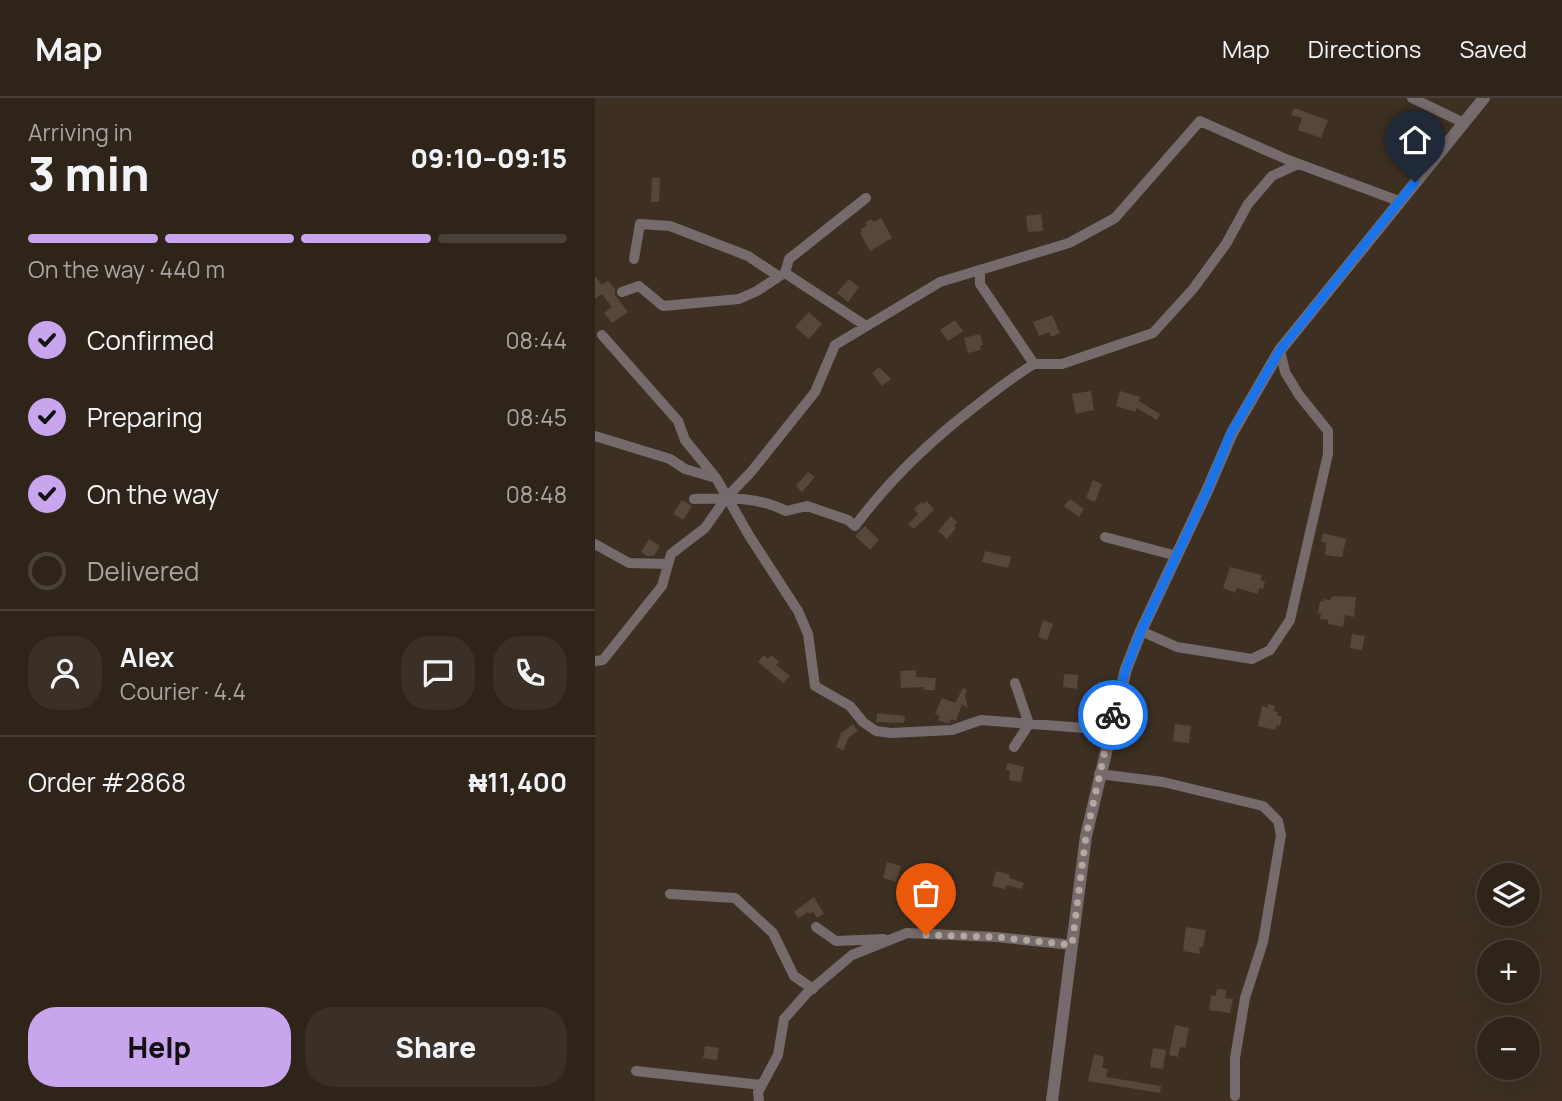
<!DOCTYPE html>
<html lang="en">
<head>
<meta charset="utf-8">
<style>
	:root { --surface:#2e241a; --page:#3a3027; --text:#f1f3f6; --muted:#a7a4a2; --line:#494139; --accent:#c9a5ee }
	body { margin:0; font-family:Manrope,sans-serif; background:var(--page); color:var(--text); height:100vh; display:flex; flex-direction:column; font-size:26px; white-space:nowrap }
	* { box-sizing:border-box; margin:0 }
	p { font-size:23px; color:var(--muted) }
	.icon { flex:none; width:38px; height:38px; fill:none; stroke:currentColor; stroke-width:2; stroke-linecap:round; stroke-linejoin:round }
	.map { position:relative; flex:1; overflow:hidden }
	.drawer { display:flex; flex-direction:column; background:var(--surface); width:595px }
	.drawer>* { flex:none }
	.controls { position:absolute; left:882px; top:765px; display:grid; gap:14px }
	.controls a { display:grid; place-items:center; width:63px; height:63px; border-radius:50%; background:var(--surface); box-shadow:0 7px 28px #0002,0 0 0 2px var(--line); font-size:35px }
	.pin { position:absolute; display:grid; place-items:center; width:60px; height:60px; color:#fff; margin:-72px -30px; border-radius:50% 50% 50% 0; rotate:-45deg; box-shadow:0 0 7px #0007 }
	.pin .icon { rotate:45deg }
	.courier { position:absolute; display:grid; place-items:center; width:70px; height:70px; margin:-35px; border:5px solid #1a73e8; border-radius:50%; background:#fff; color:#222; box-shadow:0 2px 9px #0007 }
	.headline em { font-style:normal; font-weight:800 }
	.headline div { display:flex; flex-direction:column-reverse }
	.headline { display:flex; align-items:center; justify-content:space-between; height:119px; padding:0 28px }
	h1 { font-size:46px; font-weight:800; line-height:52px }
	.bar { display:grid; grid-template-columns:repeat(4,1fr); gap:10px 7px; align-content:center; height:84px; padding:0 28px }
	.bar i { height:9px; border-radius:5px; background:var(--line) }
	.bar .current { background:var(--accent) }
	.bar p { grid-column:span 4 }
	.line { display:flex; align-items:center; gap:18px; padding:0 28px; border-top:2px solid var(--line) }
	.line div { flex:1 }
	.round { display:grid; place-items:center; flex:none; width:74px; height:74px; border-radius:28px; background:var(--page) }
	ol { padding:0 28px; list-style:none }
	li { display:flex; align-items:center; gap:21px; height:77px }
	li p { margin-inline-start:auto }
	li .icon { padding:7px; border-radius:50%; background:var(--accent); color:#111; stroke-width:4 }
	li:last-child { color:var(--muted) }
	li i { width:38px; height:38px; border:4px solid var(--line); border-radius:50% }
	.primary-button { display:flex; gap:14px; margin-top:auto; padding:14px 28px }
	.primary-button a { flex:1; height:80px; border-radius:28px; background:var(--accent); color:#111; font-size:28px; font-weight:800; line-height:80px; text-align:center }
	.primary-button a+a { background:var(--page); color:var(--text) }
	header { display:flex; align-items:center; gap:42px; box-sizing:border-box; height:98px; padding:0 35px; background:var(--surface); border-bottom:2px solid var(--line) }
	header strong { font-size:33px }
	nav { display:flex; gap:38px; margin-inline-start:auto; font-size:24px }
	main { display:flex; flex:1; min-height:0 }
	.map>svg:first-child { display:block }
	.building { fill:#55473a }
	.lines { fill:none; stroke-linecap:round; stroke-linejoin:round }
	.minor { stroke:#756b6c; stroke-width:10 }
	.tertiary { stroke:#756b6c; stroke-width:12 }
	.done { stroke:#b3a89e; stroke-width:7; stroke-dasharray:0 12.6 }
	.route { stroke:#1a73e8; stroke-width:9 }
</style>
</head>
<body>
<header>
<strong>Map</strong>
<nav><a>Map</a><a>Directions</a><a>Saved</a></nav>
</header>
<main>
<section class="drawer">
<div class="headline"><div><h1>3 min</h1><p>Arriving in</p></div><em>09:10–09:15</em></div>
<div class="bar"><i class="current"></i><i class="current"></i><i class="current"></i><i></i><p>On the way · 440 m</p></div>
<ol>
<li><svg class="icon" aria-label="check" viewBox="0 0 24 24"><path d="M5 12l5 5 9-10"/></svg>Confirmed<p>08:44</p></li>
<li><svg class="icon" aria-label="check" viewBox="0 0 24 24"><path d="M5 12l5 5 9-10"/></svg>Preparing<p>08:45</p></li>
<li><svg class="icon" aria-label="check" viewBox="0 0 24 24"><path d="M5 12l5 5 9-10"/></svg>On the way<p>08:48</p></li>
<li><i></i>Delivered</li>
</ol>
<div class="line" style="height:126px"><a class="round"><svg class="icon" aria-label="person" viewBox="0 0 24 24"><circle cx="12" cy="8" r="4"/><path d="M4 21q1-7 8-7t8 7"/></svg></a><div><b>Alex</b><p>Courier · 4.4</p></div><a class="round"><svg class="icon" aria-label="chat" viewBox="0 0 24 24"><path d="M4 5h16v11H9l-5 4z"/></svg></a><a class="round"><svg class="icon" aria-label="phone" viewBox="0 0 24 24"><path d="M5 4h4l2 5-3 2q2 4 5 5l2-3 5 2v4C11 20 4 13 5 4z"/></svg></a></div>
<div class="line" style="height:91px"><div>Order #2868</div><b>₦11,400</b></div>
<div class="primary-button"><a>Help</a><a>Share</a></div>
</section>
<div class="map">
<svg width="967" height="1003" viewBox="0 0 967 1003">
	<rect width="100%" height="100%" fill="#3d3023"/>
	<path class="building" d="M699,10L733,22L726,40L703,32L707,20L696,17Z
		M57,80H65L64,104H56Z
		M446,116L448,133L433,134L431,118Z
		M286,120L297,140L275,153L265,135L267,134L266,131L272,128L270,124L277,121L278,124Z
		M0,178L7,187L13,183L20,191V197L33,214L17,225L9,215L17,209L7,196L0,201Z
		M254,181L264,189L253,204L242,195Z
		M214,214L227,226L214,241L200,229Z
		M457,217L465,235L456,239L454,234L444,238L438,224Z
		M360,222L368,233L353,243L345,232Z
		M385,236L388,247L385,248L386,252L373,255L369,240Z
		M284,269L296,281L287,288L277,275Z
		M496,293L499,312L481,316L477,296Z
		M525,293L545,299L544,303L565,316L562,322L542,310L540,314L521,308Z
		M213,374L220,379L207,394L201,388Z
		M498,382L507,386L500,404L491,400Z
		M475,401L489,411L484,419L469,408Z
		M87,402L97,408L88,422L78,416Z
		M332,403L339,412L319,431L313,426L323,416L319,411L326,404L328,406Z
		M356,418L362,424L359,428L361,430L352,441L343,433Z
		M270,428L284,442L275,452L260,438Z
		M728,435L751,441L747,459L730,457L731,445L726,444Z
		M54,441L65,448L59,458H52L46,454Z
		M390,453L416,459L413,470L387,464Z
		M635,469L667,477L665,482L670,484L668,491L664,490L663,496L642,490L640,495L628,490Z
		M738,498L761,499L759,519L750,517L748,529L733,526V522L725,521L726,515H723L725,503L728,504V501L735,502Z
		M448,522L458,526L452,542L443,539Z
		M757,536L770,538L767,552L755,550Z
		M169,557L173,561L176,557L184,564L181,567L195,578L188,585L163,564Z
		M321,572V579L341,580L340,592H329V589L306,590L305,573Z
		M469,576L483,577L482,591L468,589Z
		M368,590L372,592L370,598L373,610L367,606L361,623L356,621L355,625H351L343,622L345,618L340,616L347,600L360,605Z
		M673,606L680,608L679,613L683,614L682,617L687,618L685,628L682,627L681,632L663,628L667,608L673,610Z
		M282,615L310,618L309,625L281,624Z
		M258,626L263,633L254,639L248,653L241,649L246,635Z
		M580,626L596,628L594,645L578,643Z
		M412,665L429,669L426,684L414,682L415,673L411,672Z
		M292,764L306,768L301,784L288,780Z
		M401,773L415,777L414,780L429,785L427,791L412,787L410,791L397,788Z
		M219,799L229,816L222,820L218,814L214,816L213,814L203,820L199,814Z
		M591,829L611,832L608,849H604L605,856L588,853Z
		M622,891L631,892L630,900L638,901L635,915L614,912L616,897L621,898Z
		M580,927L594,930L590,950L585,949L583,959L574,957Z
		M110,948L124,950L122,962L108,960Z
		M558,950L571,952L568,971L555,969Z
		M499,956L509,959L507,970L513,971L511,979L566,988L565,995L493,983Z"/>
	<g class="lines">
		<path class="minor" d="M817,0L869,25
			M271,100L194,161L190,175L271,228
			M39,161L45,126L75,128L153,158L183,178
			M385,172V186L439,266H467L558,235L598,191L631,146L653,106L677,78L703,66
			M27,194L44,188L68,208L144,201L162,193L186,177
			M7,237L83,323L90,342L121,380
			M0,338L75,361L90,371L121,380L155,439L203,513L213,536L220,588L255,608L268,624L281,633L296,635L357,632L386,622L515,632
			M99,401C131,400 162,398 191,413L212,408L253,422L260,428C295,381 336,342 382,307C401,292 419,278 439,266
			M510,439L582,458
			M0,446L34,465L73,466
			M546,533L582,549L657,561L675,552L695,522L733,356V333L704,297L690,274L685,252
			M0,563L8,562L67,488L76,456L110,430L131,400L156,374L220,294L240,247L345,184L474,145L520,120L605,23L693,62L804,103
			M419,649L434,626L420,585
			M504,676L568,684L668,708L683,723L686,737L668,844L650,900L640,960V998
			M75,796L140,800L178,835L199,878L218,891
			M221,829L241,843L289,841
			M41,973L166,987
			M164,1003L163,994L183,957L189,921L212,895L257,857L312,835L401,839L477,847"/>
		<path class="tertiary" d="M457,1003L491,738L531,571L546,533L612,393L637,335L685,252L889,0"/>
	</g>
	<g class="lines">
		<path class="done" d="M331,837L401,839L477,847L491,738L518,617"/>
		<path class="route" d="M518,617L531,571L546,533L612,393L636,335L685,252L820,84"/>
	</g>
</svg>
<div class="controls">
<a><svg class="icon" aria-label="layers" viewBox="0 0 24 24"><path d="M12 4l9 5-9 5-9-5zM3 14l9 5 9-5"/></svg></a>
<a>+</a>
<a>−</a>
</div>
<div class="pin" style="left:331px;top:837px;background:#ea580c"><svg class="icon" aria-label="bag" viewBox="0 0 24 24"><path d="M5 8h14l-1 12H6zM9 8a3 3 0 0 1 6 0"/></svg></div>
<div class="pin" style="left:820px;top:84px;background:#1f2937"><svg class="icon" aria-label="home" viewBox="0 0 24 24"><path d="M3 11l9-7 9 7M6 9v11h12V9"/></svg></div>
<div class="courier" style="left:518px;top:617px"><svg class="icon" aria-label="bike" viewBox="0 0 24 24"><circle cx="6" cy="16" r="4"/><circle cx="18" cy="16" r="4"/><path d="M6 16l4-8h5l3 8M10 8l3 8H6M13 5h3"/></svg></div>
</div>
</main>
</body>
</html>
